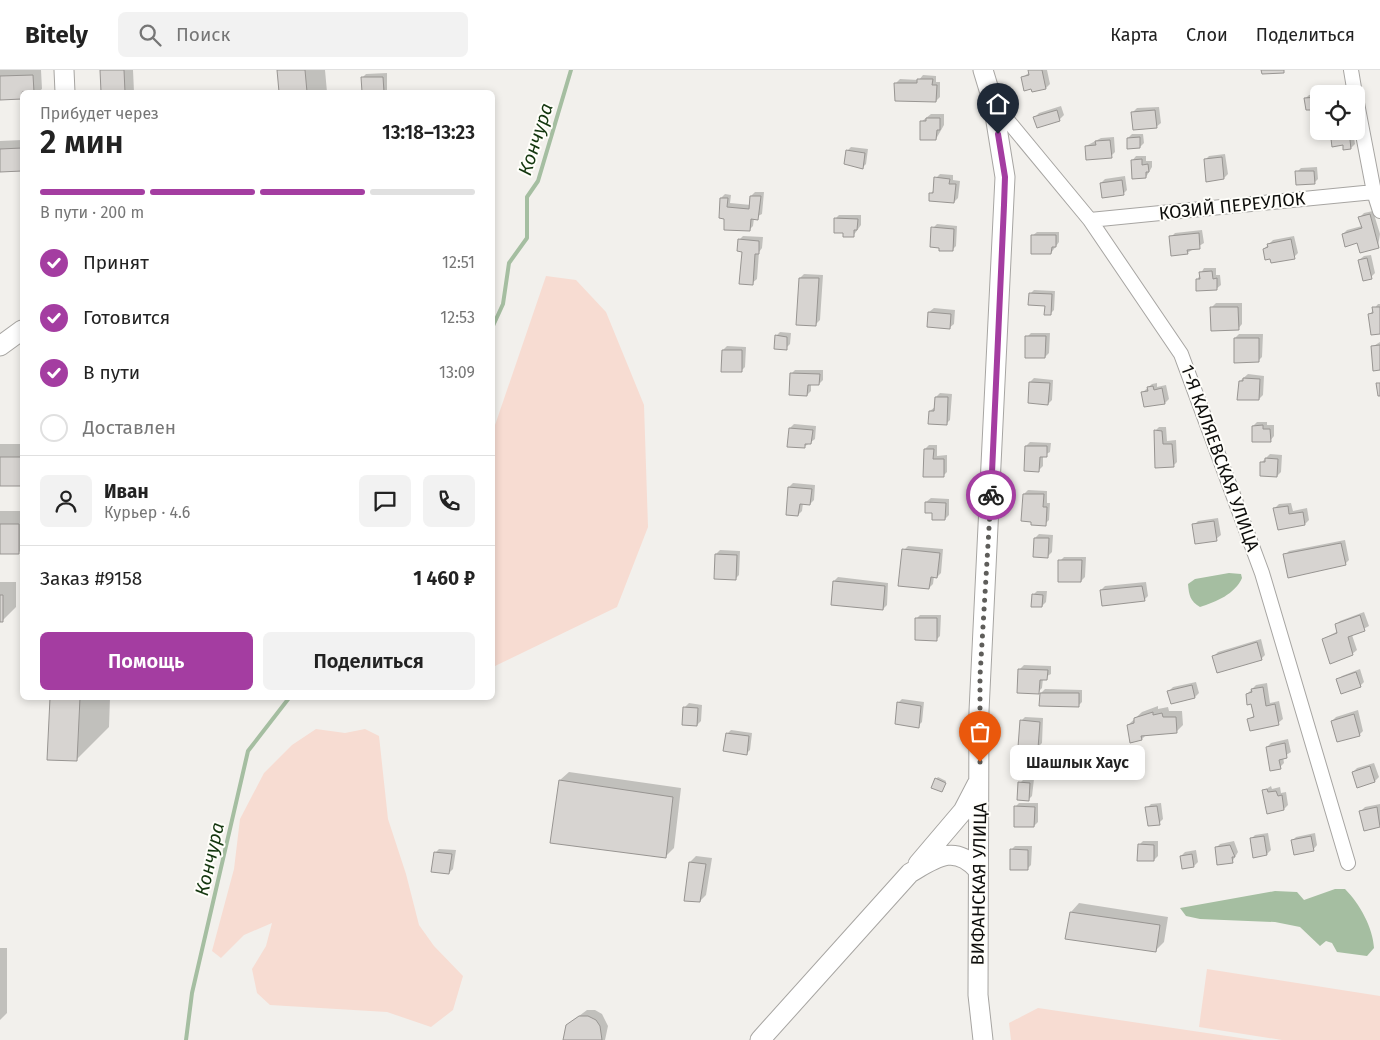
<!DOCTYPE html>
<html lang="ru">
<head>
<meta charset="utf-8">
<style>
	:root { --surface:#fff; --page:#f2f2f2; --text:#222; --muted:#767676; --line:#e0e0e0; --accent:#a43da1 }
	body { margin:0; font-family:"Fira Sans",sans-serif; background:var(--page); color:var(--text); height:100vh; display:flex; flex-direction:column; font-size:19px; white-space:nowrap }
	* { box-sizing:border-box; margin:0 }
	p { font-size:16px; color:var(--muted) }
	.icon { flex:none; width:28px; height:28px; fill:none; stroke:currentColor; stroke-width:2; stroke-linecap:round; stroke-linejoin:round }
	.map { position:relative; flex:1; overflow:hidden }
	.side { position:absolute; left:20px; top:20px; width:475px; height:610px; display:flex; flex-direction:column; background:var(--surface); border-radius:8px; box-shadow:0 2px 8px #0003 }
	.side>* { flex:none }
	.controls { position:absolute; left:1310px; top:15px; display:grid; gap:10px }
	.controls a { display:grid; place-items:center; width:55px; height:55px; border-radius:8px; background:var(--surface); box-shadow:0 2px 8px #0003; font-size:25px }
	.pin { position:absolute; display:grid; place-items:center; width:42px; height:42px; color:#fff; margin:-51px -21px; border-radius:50% 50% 50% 0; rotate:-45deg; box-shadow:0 0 5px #0007 }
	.pin .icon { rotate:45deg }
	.courier { position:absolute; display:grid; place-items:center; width:50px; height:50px; margin:-25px; border:4px solid #a43da1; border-radius:50%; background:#fff; color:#222; box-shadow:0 1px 6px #0007 }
	.bubble { position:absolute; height:35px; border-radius:8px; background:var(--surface); box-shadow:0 2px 8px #0003; font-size:16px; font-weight:600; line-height:35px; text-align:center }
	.overview em { font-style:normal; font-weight:600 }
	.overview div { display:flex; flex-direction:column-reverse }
	.overview { display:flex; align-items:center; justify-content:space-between; height:85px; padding:0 20px }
	h1 { font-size:32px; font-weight:600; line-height:38px }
	.bar { display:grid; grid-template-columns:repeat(4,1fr); gap:8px 5px; align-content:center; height:60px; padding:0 20px }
	.bar i { height:6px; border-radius:4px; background:var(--line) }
	.bar .on { background:var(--accent) }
	.bar p { grid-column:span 4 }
	.line { display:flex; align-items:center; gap:12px; padding:0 20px; border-top:1px solid var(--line) }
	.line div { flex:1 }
	.round { display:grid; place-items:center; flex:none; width:52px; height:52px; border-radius:8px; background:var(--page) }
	ol { padding:0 20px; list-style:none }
	li { display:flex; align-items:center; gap:15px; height:55px }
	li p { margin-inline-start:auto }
	li .icon { padding:5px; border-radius:50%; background:var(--accent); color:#fff; stroke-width:4 }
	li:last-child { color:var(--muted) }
	li i { width:28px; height:28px; border:2px solid var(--line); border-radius:50% }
	.cta { display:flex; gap:10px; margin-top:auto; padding:10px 20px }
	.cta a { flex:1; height:58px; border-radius:8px; background:var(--accent); color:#fff; font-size:20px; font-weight:600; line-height:58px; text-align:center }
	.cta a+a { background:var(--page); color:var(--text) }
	header { display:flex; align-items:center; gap:30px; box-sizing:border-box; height:70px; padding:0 25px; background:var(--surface); border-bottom:1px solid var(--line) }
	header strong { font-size:24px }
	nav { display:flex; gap:28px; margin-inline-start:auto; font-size:18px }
	.search { width:350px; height:45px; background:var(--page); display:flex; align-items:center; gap:12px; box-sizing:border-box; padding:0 18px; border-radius:8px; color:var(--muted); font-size:19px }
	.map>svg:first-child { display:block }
	.green { fill:#f7dcd2 }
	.water { fill:#a5bea1 }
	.shadow { fill:#0003 }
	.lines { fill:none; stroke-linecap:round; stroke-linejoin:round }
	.stream { stroke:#a5bea1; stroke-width:4 }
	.building { fill:#d7d4d1; stroke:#989592 }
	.street-casing { stroke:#a7a5a2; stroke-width:16 }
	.secondary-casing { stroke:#a7a5a2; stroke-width:21 }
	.street { stroke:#fff; stroke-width:14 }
	.secondary { stroke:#fff; stroke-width:19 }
	.done { stroke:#5e5d5a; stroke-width:5; stroke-dasharray:0 9 }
	.route { stroke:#a43da1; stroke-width:6 }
	.labels { text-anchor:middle; stroke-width:4; stroke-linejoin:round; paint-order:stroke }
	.street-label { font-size:18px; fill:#0e0e0c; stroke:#fffefa }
	.water-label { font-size:19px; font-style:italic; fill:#13360e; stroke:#fffefa }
</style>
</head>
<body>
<header>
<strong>Bitely</strong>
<div class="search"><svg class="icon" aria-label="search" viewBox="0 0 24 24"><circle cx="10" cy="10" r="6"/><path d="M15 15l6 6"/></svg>Поиск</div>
<nav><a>Карта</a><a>Слои</a><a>Поделиться</a></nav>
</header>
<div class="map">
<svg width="1380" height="970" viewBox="0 0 1380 970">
	<rect width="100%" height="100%" fill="#f2f0ec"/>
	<path class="green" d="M546,206L576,210L606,242L644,335L648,457L617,537L493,597V361Z
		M316,659L345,663L365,659L379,666L388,749L406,804L419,855L434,876L463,906L453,940L431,957L387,942L270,935L257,923L252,899L266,876L272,853L244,865L221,888L212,881L234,799L240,749L264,703L292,675Z
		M1207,899L1380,926V970H1282L1199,957Z
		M1038,938L1254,970H1011L1009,953Z"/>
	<path class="water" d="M1229,503L1241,504L1242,508C1235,524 1216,532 1200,537C1190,531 1189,525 1188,514L1195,509Z
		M1335,819H1345C1360,834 1373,858 1374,878L1367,886L1337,882L1332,873L1326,871L1320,876L1300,857L1275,852L1200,849L1186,846L1180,838L1275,821L1297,822L1304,830Z"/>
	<path class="shadow" d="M0,0H41L42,19L38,22H22V28L0,29Z
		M101,0H133L134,22H103Z
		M278,0H325L327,22H280Z
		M1029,0H1047L1050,14L1046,18L1033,21L1023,7L1030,2Z
		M387,3V20L385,22H363L362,8L366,4Z
		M923,5L936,6V12H940V27L936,31L896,13L900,9L919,10Z
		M1319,24V45L1305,29L1309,25Z
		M1061,36L1064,45L1060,49L1037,56L1035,47L1039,43Z
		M1159,37L1161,53L1156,57L1133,42L1137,38Z
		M931,44H944V55L936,69L921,52Z
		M1331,61H1353L1355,74L1351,78L1344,74Z
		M1132,64H1143L1144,73L1140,77L1128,68Z
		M1114,67L1115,82L1111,86L1086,76L1101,68Z
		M22,70V100L0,101V71Z
		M851,77L868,79L866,94L862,98L847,81Z
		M1225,84L1228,104L1224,108L1205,90L1209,86Z
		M1136,86H1146V91H1152V97L1146,107L1132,91Z
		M1317,97L1318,109L1314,113L1297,102L1301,98Z
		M940,104L953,105V110L960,111L958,128L954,132L931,123L934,120L936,108Z
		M1125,106L1127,120L1123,124L1101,113L1105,109Z
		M755,122H764L762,144L754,148L753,156L749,160L725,148L721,128L725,124L731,125L730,133L751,135V126Z
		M1373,141L1380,164L1378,176L1358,172L1343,164L1347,160L1362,156L1360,147L1364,143Z
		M839,145H861V155L853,166L844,162L835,149Z
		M937,154L957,156L956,176L952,180L933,158Z
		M1202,160L1204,173L1187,183L1171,167L1175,163Z
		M1037,162H1059V172L1051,183L1032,166Z
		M743,166L763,167L762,178L759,182L757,209L752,213L739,170Z
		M1294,166L1298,183L1294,187L1264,179L1273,170Z
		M1371,185L1375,203L1371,207L1359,190L1364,186Z
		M1204,198H1216V205H1220L1221,215L1216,219L1197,210Z
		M804,204L823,205L820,250L816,254L800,208Z
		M1034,220L1055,221L1054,240L1050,244L1046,235L1030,224Z
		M1216,233H1242V254L1238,259L1212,237Z
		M1378,234H1380V263L1370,244Z
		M934,238L955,240L954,254L949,258L929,242Z
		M780,262L791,263L790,274L786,278L776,266Z
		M1031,263H1050L1049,283L1045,287L1027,267Z
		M1239,264H1263L1262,287L1258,291L1235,268Z
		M1380,272V299L1372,277Z
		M727,276L746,277L745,297L741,301L723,280Z
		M795,300H823V310L819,314H811V321L807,325L791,304Z
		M1248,304L1264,306L1263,325L1259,329L1240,311Z
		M1034,308L1053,310L1052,330L1048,334L1030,312Z
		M1157,313V317L1166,315L1169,329L1165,333L1145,336L1143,322L1152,314Z
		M940,323L952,324L950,350L946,354L930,341L935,337L936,327Z
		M1257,352H1267V355H1274V366L1270,371L1253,356Z
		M794,354L816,356L815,369L804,377L790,358Z
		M1159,357H1166L1167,371L1176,370L1177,392L1173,396L1155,361Z
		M1030,372L1051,373L1050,382L1043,386V396L1039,400L1026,376Z
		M0,374H22V415H0Z
		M929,375H937V386L947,385V402L943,406L925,379Z
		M1270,384L1282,385L1281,402L1277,406L1262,392Z
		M793,413L815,415L814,430L810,434L803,433L802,441L798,445L789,417Z
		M1028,420L1047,421V433H1050L1049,450L1045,454L1024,424Z
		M931,428L949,429V445L945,449L933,442L926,432Z
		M1291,433L1293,441L1307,438L1309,450L1305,454L1275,438L1279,434Z
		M0,441H22V479L19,482H0Z
		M1218,448L1221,465L1216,469L1194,455L1198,451Z
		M1039,464L1053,465L1052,482L1048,486L1035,468Z
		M1345,470L1349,490L1345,494L1285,485L1289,481Z
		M908,476L943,479L941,503L937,507L934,506L933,514L929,518L904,480Z
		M720,480L740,481L739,505L735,509L716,484Z
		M1064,487H1086L1085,507L1081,511L1060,491Z
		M838,507L888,513L887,535L883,539L834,511Z
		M0,512H16V537L3,550H0Z
		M1146,512L1148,526L1144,530L1101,520L1105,516Z
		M1037,521H1047L1046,532L1042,536L1033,525Z
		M1364,542L1369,556L1352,565L1357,580L1352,584L1323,569L1338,561L1336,555L1340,551Z
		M920,545H941L940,566L936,570L916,549Z
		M1261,569L1265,585L1261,589L1214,586L1218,582Z
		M1024,595L1051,596V604L1043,608L1042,618L1038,622L1020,599Z
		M1360,599L1364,612L1360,616L1338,610L1342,606Z
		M1196,612L1199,623L1195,627L1169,621L1173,617Z
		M1267,613L1270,633L1279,631L1283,649L1278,653L1249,649L1255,645L1252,632L1247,624L1256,615Z
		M1045,619L1082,620V632L1078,636L1041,623Z
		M51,628H110L109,657L76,690L48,689Z
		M902,629L924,632L922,652L918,656L898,633Z
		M689,633L702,635L701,651L697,655L685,637Z
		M1158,636V639L1168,637L1169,641H1182L1183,655L1177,661L1147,664L1142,669L1128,655L1142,642Z
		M1358,640L1363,661L1359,665L1332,651L1336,647Z
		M1025,647L1043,648L1042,673L1038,677L1021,651Z
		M731,660L752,663L750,680L746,684L727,664Z
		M1288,669L1291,682L1283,687L1284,693L1280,697L1267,677L1271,673Z
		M1018,685L1034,686L1033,695L1029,699L1014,689Z
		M1374,693L1379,707L1375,711L1353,702L1357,698Z
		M569,702L681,718L674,778L666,786L560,710Z
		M938,707L946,711L943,718L936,709Z
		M1024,709H1034L1032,726L1028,730L1020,713Z
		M1271,716L1272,719L1280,717L1281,723L1286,722L1288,735L1284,739L1263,721Z
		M1019,733H1038V752L1034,756L1015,737Z
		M1161,733L1163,749L1159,753L1147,738L1151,734Z
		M1380,734V755L1365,759L1361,741L1365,737Z
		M1268,763L1271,780L1267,784L1251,769L1255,765Z
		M1315,763L1317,775L1313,780L1292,771L1296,767Z
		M1143,771H1158V786L1154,790L1139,775Z
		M1234,771L1238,782L1232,792L1216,778L1220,774Z
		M1015,776H1032L1031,795L1027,799L1011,780Z
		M439,779L456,780L453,799L449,803L435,783Z
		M1196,780L1198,792L1194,796L1181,786L1185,782Z
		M696,786L712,788L706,825L700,831L690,792Z
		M1079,833L1168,847L1164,872L1155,881L1071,842Z
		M0,878H7V943L0,950Z
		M587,940H595L602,944L608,956L605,970H565L567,955Z"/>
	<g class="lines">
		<path class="stream" d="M492,258L503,234L509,193L527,168V127L538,111L571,0
			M186,970L192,923L248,681L289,628"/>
	</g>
	<path class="building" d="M100,0H124L125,22H101Z
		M277,0H305L307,22H279Z
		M1028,0H1042L1046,19L1032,22L1031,19L1024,21L1021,7L1029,5Z
		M1261,0H1284V3L1262,4Z
		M33,5L34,22H22V29L0,30V6Z
		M361,7H383L384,22H362Z
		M917,9H933L932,15H937L936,32L895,31L894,13H917Z
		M1319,27V46L1312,47L1311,40H1306L1304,28Z
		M1057,40L1060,51L1037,58L1033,47Z
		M1155,40L1157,58L1133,60L1131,42Z
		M926,48H940V60H937L936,70H920V51H926Z
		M1330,61H1349L1351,79L1343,80V75L1332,77Z
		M1140,67V78L1127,79V68Z
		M1110,70L1112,88L1086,90L1085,76L1096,75L1095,71Z
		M22,78V101L0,102V79Z
		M846,80L865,83L863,99L844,94Z
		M1222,87L1224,109L1206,112L1204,89Z
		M1142,89V95L1148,94L1149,102H1146V108L1132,109L1131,90Z
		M1295,101H1314L1315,114L1296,115Z
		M934,107L950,109L949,114H956L954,133L929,131V123H933Z
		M1122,110L1124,125L1102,128L1100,113Z
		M750,126H761L758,150L751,149L750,161L724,160V149L719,148L720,128H728L727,137L749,139Z
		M1370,144L1379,178L1360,183L1357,173L1345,177L1342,164L1362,158L1358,147Z
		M834,148L858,149L857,160H854V167H843V163H834Z
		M931,157L954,159L953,181H939V178L930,177Z
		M1199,163L1200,179L1187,180L1188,184L1171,186L1169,166Z
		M1031,165H1056V177H1052L1051,184H1031Z
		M738,169L759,171V184H755L753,215L739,214L742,182L737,181Z
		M1291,169L1295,189L1271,193L1270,189L1265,190L1263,179L1268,177L1267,174Z
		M1367,188L1372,209L1363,211L1358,190Z
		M1212,201L1213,209L1217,208V220L1196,221V209H1200L1199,202Z
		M799,208H819L816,256L796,255Z
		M1029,223L1052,224L1051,245H1044L1045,236L1028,235Z
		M1210,237H1238L1239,260L1211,261Z
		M1372,237H1380V264L1371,265L1368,244L1373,243Z
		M928,242L951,244L950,259L927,257Z
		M775,265L787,267V280L774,279Z
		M1025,266H1046L1045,288H1025Z
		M1234,268H1259V292L1234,293Z
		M1380,275V300L1373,301L1371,276Z
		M722,280H742V302H721Z
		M790,303L820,304L819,315H808L807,326L789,325Z
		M1243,308L1260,309L1259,330H1237L1239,311H1243Z
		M1029,312L1050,313L1048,335L1028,333Z
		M1376,313H1380V326H1378Z
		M1153,316L1154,320L1162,318L1165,334L1144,337L1141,322L1148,321L1147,317Z
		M935,327H948L947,355L928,354L929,341H934Z
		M1263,355V359H1270L1271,372H1252V356Z
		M789,358L813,360L811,374H805V378L787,377Z
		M1154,360L1162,361L1163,374H1172L1174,397L1155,398Z
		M1025,376H1047V387H1040L1039,402L1024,401Z
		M924,379H934L933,389H944V407H923Z
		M0,387H22V416H0Z
		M1265,388L1278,389L1277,407L1260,406V392H1265Z
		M788,417L812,419L810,435L800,434L798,446L786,445Z
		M1023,424H1044L1043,437H1047L1046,456L1031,455V452L1021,451Z
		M925,432L946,433L945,450H932V443H925Z
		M1288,436L1289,444L1303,442L1305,455L1278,460L1273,438Z
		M1214,451L1217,471L1195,474L1192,454Z
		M0,454H19V484H0Z
		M1034,468H1049L1048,488L1033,487Z
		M1341,473L1346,495L1288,508L1283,484Z
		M902,479L940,483L937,508L931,507L929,519L898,516Z
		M715,484L737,485L736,510L714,509Z
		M1058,490H1082L1081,512H1058Z
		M833,511L885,516L883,540L831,535Z
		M1142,516L1145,531L1102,536L1100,520Z
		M1032,524L1043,525L1042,537H1031Z
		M0,525H3V552H0Z
		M1360,545L1365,561L1348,567L1353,585L1330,594L1322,569L1337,563L1335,554Z
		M915,548H937V571L915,570Z
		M1257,572L1262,590L1217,603L1212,586Z
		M1018,599L1048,600L1047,610H1040L1039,624L1017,623Z
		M1356,602L1361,617L1341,624L1336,609Z
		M1192,615L1195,628L1171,634L1167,621Z
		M1263,617L1266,636L1275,634L1279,655L1250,661L1247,649L1254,647L1251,634L1247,635L1246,624L1252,622L1251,619Z
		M1040,623H1079V637L1039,636Z
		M50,628H80L77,691L47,690Z
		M897,632L921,636L919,658L895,654Z
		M683,637L698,638L697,656L682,655Z
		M1153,642V645L1162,643L1163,647H1176L1177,663L1141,666L1142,670L1130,673L1127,655L1134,653V648Z
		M1354,644L1360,666L1337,672L1331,651Z
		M1020,650L1040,652L1038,678L1018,677Z
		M726,663L749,666L747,685L723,681Z
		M1285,673L1287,688L1279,690L1281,699L1270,701L1266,677Z
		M1013,689L1031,690L1030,701L1012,699Z
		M1370,696L1375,712L1357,718L1352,702Z
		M935,708L946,713L942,722L931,718Z
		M559,710L673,727L666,788L550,773Z
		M1018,712L1030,713L1029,731L1017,730Z
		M1267,719L1268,722L1276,721L1278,726L1282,725L1284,740L1267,744L1262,720Z
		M1014,736L1035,737L1034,757H1014Z
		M1157,736L1160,755L1148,756L1145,737Z
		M1377,737L1380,757L1364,761L1359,741Z
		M1264,766L1267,785L1253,788L1250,768Z
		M1311,766L1314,781L1294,785L1291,770Z
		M1138,774L1154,775V791H1137Z
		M1230,775L1235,787H1232L1233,793L1217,795L1215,777Z
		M1010,779L1028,780V800H1010Z
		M434,782L452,784L449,804L431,802Z
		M1192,784L1194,797L1182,799L1180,786Z
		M689,792L706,794L700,832L684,831Z
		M1070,842L1160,855L1156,882L1065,869Z
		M579,946H588L596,950L600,956L602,970H563L566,955Z"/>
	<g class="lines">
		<defs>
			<path id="street" d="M1351,0L1355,24
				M1356,28L1374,122L1380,141
				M994,34L1090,150L1181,284L1262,503L1348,793
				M1090,150L1374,122"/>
			<path id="secondary" d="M64,0L65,22
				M983,0L993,33L1005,107L979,641L978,925L983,970
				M0,276L22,260
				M918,794L963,741L977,714
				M760,970L910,803C934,789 954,773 977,799"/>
		</defs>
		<use href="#street" class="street-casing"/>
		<use href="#secondary" class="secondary-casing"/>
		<use href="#street" class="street"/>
		<use href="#secondary" class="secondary"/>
	</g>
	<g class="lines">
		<path class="done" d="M980,692V606L991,425"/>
		<path class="route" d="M991,425L1004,135L1005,107L998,64"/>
	</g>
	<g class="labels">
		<g class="street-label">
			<text transform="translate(1232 136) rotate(-6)" y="6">КОЗИЙ ПЕРЕУЛОК</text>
			<text transform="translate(1220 388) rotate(70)" y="6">1-Я КАЛЯЕВСКАЯ УЛИЦА</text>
			<text transform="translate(979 814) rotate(-89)" y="6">ВИФАНСКАЯ УЛИЦА</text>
		</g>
		<g class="water-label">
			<text transform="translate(535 69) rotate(-72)" y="7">Кончура</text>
			<text transform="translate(209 789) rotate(-77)" y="7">Кончура</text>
		</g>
	</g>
</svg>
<div class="controls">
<a><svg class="icon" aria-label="locate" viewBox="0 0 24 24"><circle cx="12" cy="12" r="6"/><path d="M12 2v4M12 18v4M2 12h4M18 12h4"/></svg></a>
</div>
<div class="pin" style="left:980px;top:692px;background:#ea580c"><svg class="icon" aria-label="bag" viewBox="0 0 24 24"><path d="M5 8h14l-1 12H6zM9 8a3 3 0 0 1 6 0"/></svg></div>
<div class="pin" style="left:998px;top:64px;background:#1f2937"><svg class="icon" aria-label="home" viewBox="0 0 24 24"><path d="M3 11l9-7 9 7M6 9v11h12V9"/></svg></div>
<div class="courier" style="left:991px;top:425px"><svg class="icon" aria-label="bike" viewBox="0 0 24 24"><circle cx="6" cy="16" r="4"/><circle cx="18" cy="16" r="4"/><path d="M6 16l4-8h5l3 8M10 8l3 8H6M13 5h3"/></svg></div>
<div class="bubble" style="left:1010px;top:675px;width:135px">Шашлык Хаус</div>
<section class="side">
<div class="overview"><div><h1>2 мин</h1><p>Прибудет через</p></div><em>13:18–13:23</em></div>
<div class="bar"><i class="on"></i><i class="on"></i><i class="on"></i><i></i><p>В пути · 200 m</p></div>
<ol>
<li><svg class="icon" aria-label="check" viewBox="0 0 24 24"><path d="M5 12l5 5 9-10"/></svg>Принят<p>12:51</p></li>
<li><svg class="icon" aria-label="check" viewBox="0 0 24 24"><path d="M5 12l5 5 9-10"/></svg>Готовится<p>12:53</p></li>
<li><svg class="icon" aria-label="check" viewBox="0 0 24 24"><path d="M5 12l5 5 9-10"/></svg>В пути<p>13:09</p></li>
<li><i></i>Доставлен</li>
</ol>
<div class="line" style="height:90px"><a class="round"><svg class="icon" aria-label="person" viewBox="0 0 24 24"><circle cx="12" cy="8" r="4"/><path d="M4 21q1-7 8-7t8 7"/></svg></a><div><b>Иван</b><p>Курьер · 4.6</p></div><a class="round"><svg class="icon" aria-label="chat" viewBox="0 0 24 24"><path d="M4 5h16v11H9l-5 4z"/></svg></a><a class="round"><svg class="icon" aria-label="phone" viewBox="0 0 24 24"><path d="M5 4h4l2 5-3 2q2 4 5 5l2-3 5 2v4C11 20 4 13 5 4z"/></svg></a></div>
<div class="line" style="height:65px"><div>Заказ #9158</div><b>1 460 ₽</b></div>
<div class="cta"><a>Помощь</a><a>Поделиться</a></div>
</section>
</div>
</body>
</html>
